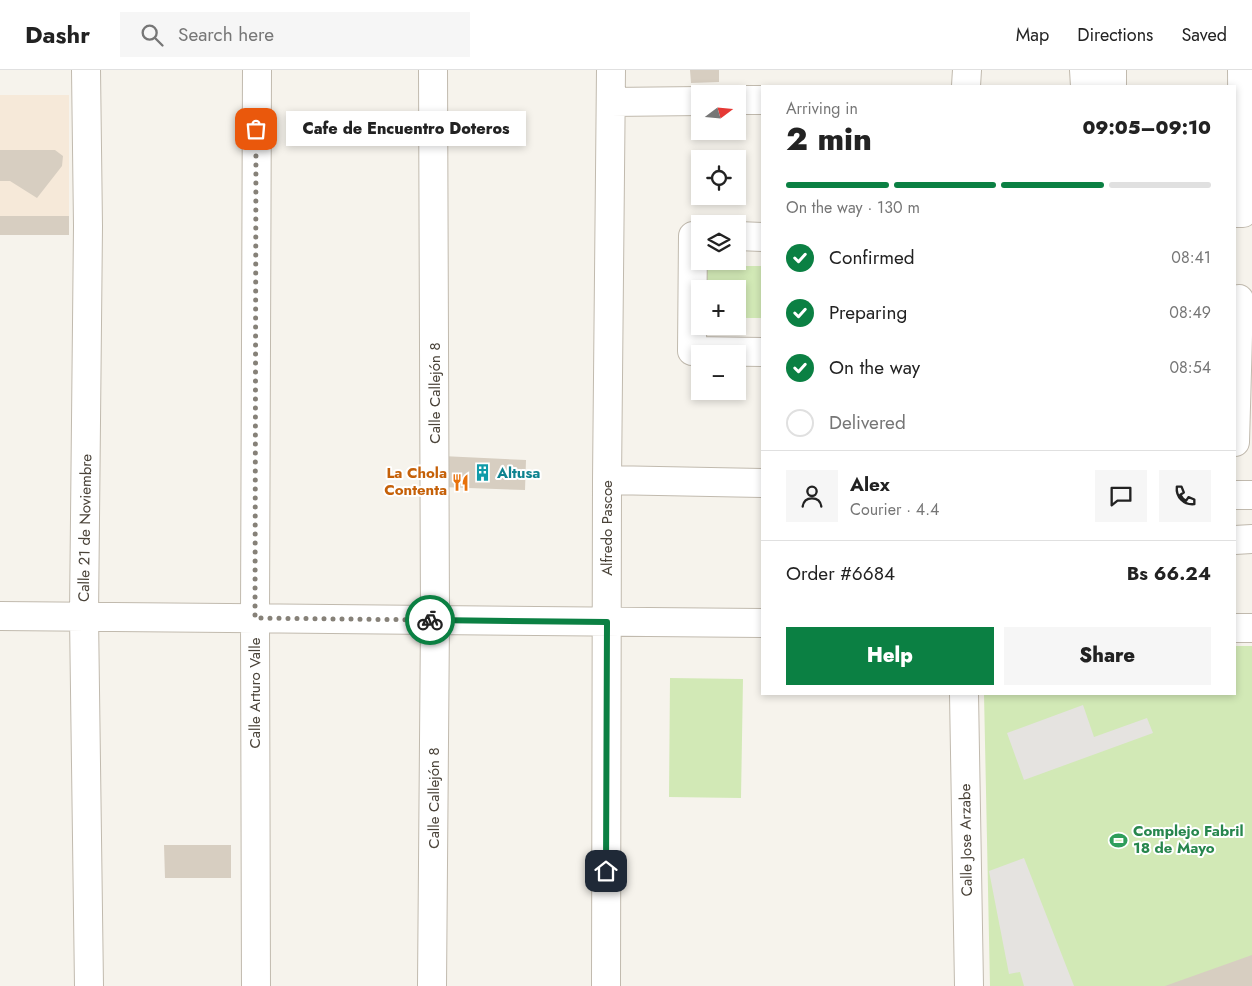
<!DOCTYPE html>
<html lang="en">
<head>
<meta charset="utf-8">
<style>
	:root { --surface:#fff; --page:#f6f6f6; --text:#222; --muted:#767676; --line:#e0e0e0; --accent:#0b8043 }
	body { margin:0; font-family:Jost,sans-serif; background:var(--page); color:var(--text); height:100vh; display:flex; flex-direction:column; font-size:19px; white-space:nowrap }
	* { box-sizing:border-box; margin:0 }
	p { font-size:16px; color:var(--muted) }
	.icon { flex:none; width:28px; height:28px; fill:none; stroke:currentColor; stroke-width:2; stroke-linecap:round; stroke-linejoin:round }
	.map { position:relative; flex:1; overflow:hidden }
	.drawer { position:absolute; left:761px; top:15px; width:475px; height:610px; display:flex; flex-direction:column; background:var(--surface); border-radius:0px; box-shadow:0 2px 8px #0003 }
	.drawer>* { flex:none }
	.needle { width:32px; rotate:74deg }
	.tools { position:absolute; left:691px; top:15px; display:grid; gap:10px }
	.tools a { display:grid; place-items:center; width:55px; height:55px; border-radius:0px; background:var(--surface); box-shadow:0 2px 8px #0003; font-size:25px }
	.pin { position:absolute; display:grid; place-items:center; width:42px; height:42px; color:#fff; margin:-21px; border-radius:10px; box-shadow:0 2px 8px #0006 }
	.courier { position:absolute; display:grid; place-items:center; width:50px; height:50px; margin:-25px; border:4px solid #0b8043; border-radius:50%; background:#fff; color:#222; box-shadow:0 1px 6px #0007 }
	.bubble { position:absolute; height:35px; border-radius:0px; background:var(--surface); box-shadow:0 2px 8px #0003; font-size:16px; font-weight:800; line-height:35px; text-align:center }
	.headline em { font-style:normal; font-weight:800 }
	.headline div { display:flex; flex-direction:column-reverse }
	.headline { display:flex; align-items:center; justify-content:space-between; height:85px; padding:0 25px }
	h1 { font-size:32px; font-weight:800; line-height:38px }
	.bar { display:grid; grid-template-columns:repeat(4,1fr); gap:8px 5px; align-content:center; height:60px; padding:0 25px }
	.bar i { height:6px; border-radius:4px; background:var(--line) }
	.bar .selected { background:var(--accent) }
	.bar p { grid-column:span 4 }
	.line { display:flex; align-items:center; gap:12px; padding:0 25px; border-top:1px solid var(--line) }
	.line div { flex:1 }
	.round { display:grid; place-items:center; flex:none; width:52px; height:52px; border-radius:0px; background:var(--page) }
	ol { padding:0 25px; list-style:none }
	li { display:flex; align-items:center; gap:15px; height:55px }
	li p { margin-inline-start:auto }
	li .icon { padding:5px; border-radius:50%; background:var(--accent); color:#fff; stroke-width:4 }
	li:last-child { color:var(--muted) }
	li i { width:28px; height:28px; border:2px solid var(--line); border-radius:50% }
	.cta { display:flex; gap:10px; margin-top:auto; padding:10px 25px }
	.cta a { flex:1; height:58px; border-radius:0px; background:var(--accent); color:#fff; font-size:20px; font-weight:800; line-height:58px; text-align:center }
	.cta a+a { background:var(--page); color:var(--text) }
	header { display:flex; align-items:center; gap:30px; box-sizing:border-box; height:70px; padding:0 25px; background:var(--surface); border-bottom:1px solid var(--line) }
	header strong { font-size:24px }
	nav { display:flex; gap:28px; margin-inline-start:auto; font-size:18px }
	.search { width:350px; height:45px; background:var(--page); display:flex; align-items:center; gap:12px; box-sizing:border-box; padding:0 18px; border-radius:0px; color:var(--muted); font-size:19px }
	.map>svg:first-child { display:block }
	.commercial { fill:#f6e9d9 }
	.green { fill:#d2e9b6 }
	.parking { fill:#e5e3e0 }
	.building { fill:#d7cec1 }
	.lines { fill:none; stroke-linecap:round; stroke-linejoin:round }
	.minor-casing { stroke:#c1baae; stroke-width:30 }
	.minor { stroke:#fff; stroke-width:28 }
	.done { stroke:#868178; stroke-width:5; stroke-dasharray:0 9 }
	.route { stroke:#0b8043; stroke-width:6 }
	.labels { text-anchor:middle; stroke-width:4; stroke-linejoin:round; paint-order:stroke }
	.street-label { font-size:15px; fill:#4a4339; stroke:#fff }
	.food-label { font-size:15px; font-weight:bold; fill:#c56008; stroke:#fff; text-anchor:end }
	.culture-label { font-size:15px; font-weight:bold; fill:#0d838f; stroke:#fff; text-anchor:start }
	.leisure-label { font-size:15px; font-weight:bold; fill:#27864d; stroke:#fff; text-anchor:start }
</style>
</head>
<body>
<header>
<strong>Dashr</strong>
<div class="search"><svg class="icon" aria-label="search" viewBox="0 0 24 24"><circle cx="10" cy="10" r="6"/><path d="M15 15l6 6"/></svg>Search here</div>
<nav><a>Map</a><a>Directions</a><a>Saved</a></nav>
</header>
<div class="map">
<svg width="1252" height="916" viewBox="0 0 1252 916">
	<rect width="100%" height="100%" fill="#f6f3ec"/>
	<path class="commercial" d="M0,25H69V165H0Z"/>
	<path class="green" d="M707,196H762V248H738V219H707Z
		M1235,576H1252V916H990L984,624H1235Z
		M670,608L743,609L741,728L669,727Z"/>
	<path class="parking" d="M1083,635L1094,667L1147,648L1153,663L1024,710L1007,663Z
		M1024,788L1074,916H1024L1020,902L1009,904L989,801Z"/>
	<path class="building" d="M690,0H719V12L691,13Z
		M0,80H55L63,86L62,96L37,128L10,111H0Z
		M0,146H69V165H0Z
		M442,386L526,390L525,420L441,417Z
		M164,775H231V808H165Z
		M1252,885V916H1165Z"/>
	<g class="lines">
		<defs>
			<path id="minor" d="M86,0L88,156L84,546L89,916
				M1084,0L1085,16
				M966,16L967,0
				M1112,16V0
				M738,30H762
				M611,32L700,31
				M1235,143H1243L1242,0
				M700,166H693L692,281L762,282
				M738,166L762,167
				M1235,372L1239,229
				M607,410L762,413
				M1235,425H1252
				M1235,470L1252,469
				M0,546L762,553
				M1235,558H1252
				M964,624L969,916
				M256,916L255,548L257,0
				M432,916L435,550L433,0
				M606,916L607,410L611,0"/>
		</defs>
		<use href="#minor" class="minor-casing"/>
		<use href="#minor" class="minor"/>
	</g>
	<g class="lines">
		<path class="done" d="M256,59L255,548L430,550"/>
		<path class="route" d="M430,550L607,552L606,801"/>
	</g>
	<defs>
		<symbol id="building-bare" viewBox="-9 -9 18 18"><path d="M-4-6H4V6H1V3H-1V6H-4ZM-2.5-4.3h1.7v1.8h-1.7ZM.8-4.3h1.7v1.8H.8ZM-2.5-1h1.7V.8h-1.7ZM.8-1h1.7V.8H.8Z" fill="#0f9aa8" stroke="#fff" stroke-width="2.5" paint-order="stroke"/></symbol>
		<symbol id="restaurant-bare" viewBox="-9 -9 18 18"><path d="M-5-6h1v4h1v-4h1v4h1v-4h1v5L-1.5 .5V6h-2V.5L-5-1ZM5-6V6H3V1.5H1.5Q1.5-4 5-6Z" fill="#e8710a" stroke="#fff" stroke-width="2.5" paint-order="stroke"/></symbol>
		<symbol id="stadium-bare" viewBox="-9 -9 18 18"><path d="M0-5a6.5 5 0 1 0 0 10a6.5 5 0 1 0 0-10ZM-3.5-1.8h7v3.6h-7Z" fill="#2e9e5b" stroke="#fff" stroke-width="2.5" paint-order="stroke"/></symbol>
	</defs>
	<g fill-rule="evenodd">
		<use href="#building-bare" x="470" y="390" width="25" height="25"/>
		<use href="#restaurant-bare" x="448" y="400" width="25" height="25"/>
		<use href="#stadium-bare" x="1106" y="758" width="25" height="25"/>
	</g>
	<g class="labels">
		<g class="street-label">
			<text transform="translate(435 323) rotate(-90)" y="5">Calle Callejón 8</text>
			<text transform="translate(85 458) rotate(-89)" y="5">Calle 21 de Noviembre</text>
			<text transform="translate(607 458) rotate(-90)" y="5">Alfredo Pascoe</text>
			<text transform="translate(255 623) rotate(-90)" y="5">Calle Arturo Valle</text>
			<text transform="translate(434 728) rotate(-90)" y="5">Calle Callejón 8</text>
			<text transform="translate(966 770) rotate(-91)" y="5">Calle Jose Arzabe</text>
		</g>
		<g class="food-label">
			<text x="447" y="408">La Chola<tspan x="447" dy="17">Contenta</tspan></text>
		</g>
		<g class="culture-label">
			<text x="497" y="408">Altusa</text>
		</g>
		<g class="leisure-label">
			<text x="1133" y="766">Complejo Fabril<tspan x="1133" dy="17">18 de Mayo</tspan></text>
		</g>
	</g>
</svg>
<div class="tools">
<a><svg class="needle" viewBox="-14 -14 28 28"><path d="M0-13l5 13h-10z" fill="#e53935"/><path d="M0 13l5-13h-10z" fill="#767676"/></svg></a>
<a><svg class="icon" aria-label="locate" viewBox="0 0 24 24"><circle cx="12" cy="12" r="6"/><path d="M12 2v4M12 18v4M2 12h4M18 12h4"/></svg></a>
<a><svg class="icon" aria-label="layers" viewBox="0 0 24 24"><path d="M12 4l9 5-9 5-9-5zM3 14l9 5 9-5"/></svg></a>
<a>+</a>
<a>−</a>
</div>
<div class="pin" style="left:256px;top:59px;background:#ea580c"><svg class="icon" aria-label="bag" viewBox="0 0 24 24"><path d="M5 8h14l-1 12H6zM9 8a3 3 0 0 1 6 0"/></svg></div>
<div class="pin" style="left:606px;top:801px;background:#1f2937"><svg class="icon" aria-label="home" viewBox="0 0 24 24"><path d="M3 11l9-7 9 7M6 9v11h12V9"/></svg></div>
<div class="courier" style="left:430px;top:550px"><svg class="icon" aria-label="bike" viewBox="0 0 24 24"><circle cx="6" cy="16" r="4"/><circle cx="18" cy="16" r="4"/><path d="M6 16l4-8h5l3 8M10 8l3 8H6M13 5h3"/></svg></div>
<div class="bubble" style="left:286px;top:41px;width:240px">Cafe de Encuentro Doteros</div>
<section class="drawer">
<div class="headline"><div><h1>2 min</h1><p>Arriving in</p></div><em>09:05–09:10</em></div>
<div class="bar"><i class="selected"></i><i class="selected"></i><i class="selected"></i><i></i><p>On the way · 130 m</p></div>
<ol>
<li><svg class="icon" aria-label="check" viewBox="0 0 24 24"><path d="M5 12l5 5 9-10"/></svg>Confirmed<p>08:41</p></li>
<li><svg class="icon" aria-label="check" viewBox="0 0 24 24"><path d="M5 12l5 5 9-10"/></svg>Preparing<p>08:49</p></li>
<li><svg class="icon" aria-label="check" viewBox="0 0 24 24"><path d="M5 12l5 5 9-10"/></svg>On the way<p>08:54</p></li>
<li><i></i>Delivered</li>
</ol>
<div class="line" style="height:90px"><a class="round"><svg class="icon" aria-label="person" viewBox="0 0 24 24"><circle cx="12" cy="8" r="4"/><path d="M4 21q1-7 8-7t8 7"/></svg></a><div><b>Alex</b><p>Courier · 4.4</p></div><a class="round"><svg class="icon" aria-label="chat" viewBox="0 0 24 24"><path d="M4 5h16v11H9l-5 4z"/></svg></a><a class="round"><svg class="icon" aria-label="phone" viewBox="0 0 24 24"><path d="M5 4h4l2 5-3 2q2 4 5 5l2-3 5 2v4C11 20 4 13 5 4z"/></svg></a></div>
<div class="line" style="height:65px"><div>Order #6684</div><b>Bs 66.24</b></div>
<div class="cta"><a>Help</a><a>Share</a></div>
</section>
</div>
</body>
</html>
